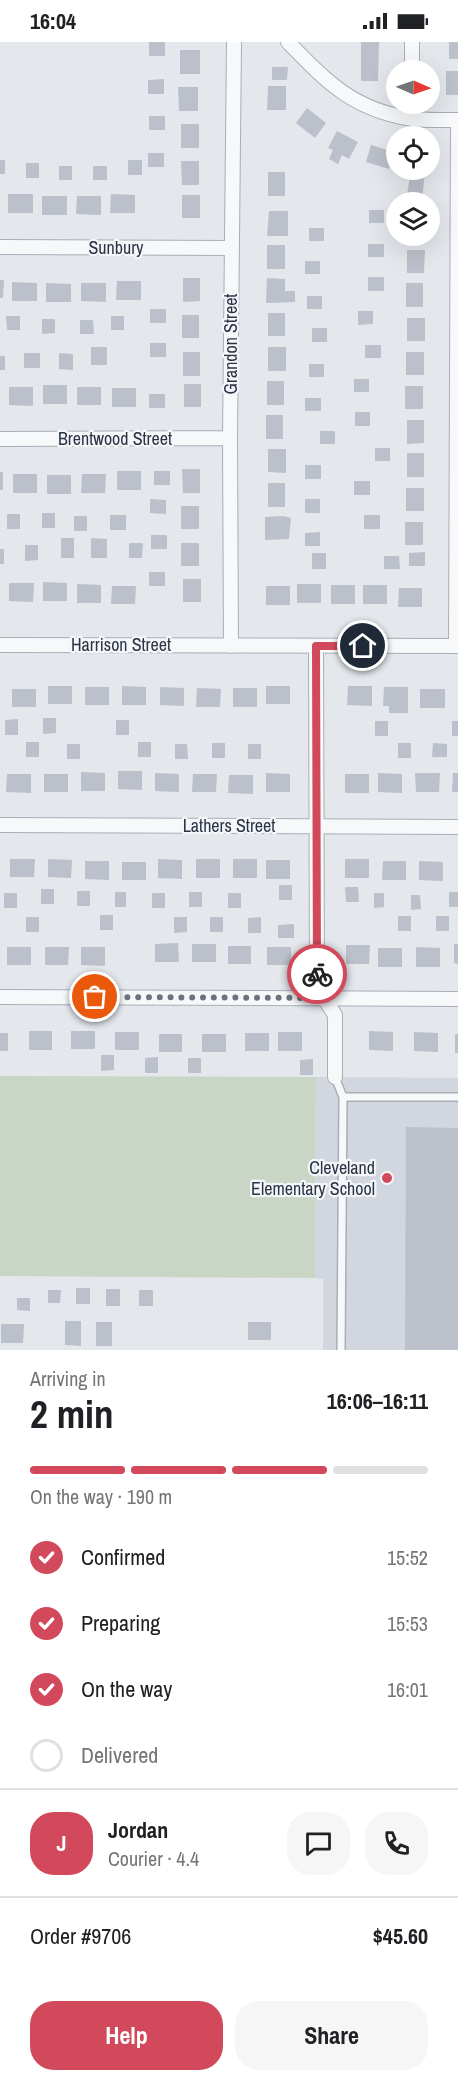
<!DOCTYPE html>
<html lang="en">
<head>
<meta charset="utf-8">
<style>
	:root { --surface:#fff; --page:#f6f6f6; --text:#202124; --muted:#757577; --line:#e0e0e0; --accent:#d1495b }
	body { margin:0; font-family:"Archivo Narrow",sans-serif; background:var(--page); color:var(--text); height:100vh; display:flex; flex-direction:column; font-size:22px; white-space:nowrap }
	* { box-sizing:border-box; margin:0 }
	p { font-size:20px; color:var(--muted) }
	.icon { flex:none; width:33px; height:33px; fill:none; stroke:currentColor; stroke-width:2; stroke-linecap:round; stroke-linejoin:round }
	.map { position:relative; height:1308px; overflow:hidden }
	.side { display:flex; flex-direction:column; background:var(--surface); flex:1 }
	.side>* { flex:none }
	.needle { width:39px; rotate:92deg }
	.buttons { position:absolute; left:386px; top:18px; display:grid; gap:12px }
	.buttons a { display:grid; place-items:center; width:54px; height:54px; border-radius:50%; background:var(--surface); box-shadow:0 6px 24px #0002; font-size:30px }
	.pin { position:absolute; display:grid; place-items:center; width:51px; height:51px; color:#fff; margin:-26px; border:3px solid #fff; border-radius:50%; box-shadow:0 2px 6px #0007 }
	.courier { position:absolute; display:grid; place-items:center; width:60px; height:60px; margin:-30px; border:4px solid #d1495b; border-radius:50%; background:#fff; color:#222; box-shadow:0 2px 8px #0007 }
	.head em { font-style:normal; font-weight:700 }
	.head div { display:flex; flex-direction:column-reverse }
	.head { display:flex; align-items:center; justify-content:space-between; height:102px; padding:0 30px }
	h1 { font-size:39px; font-weight:700; line-height:45px }
	.bar { display:grid; grid-template-columns:repeat(4,1fr); gap:9px 6px; align-content:center; height:72px; padding:0 30px }
	.bar i { height:8px; border-radius:4px; background:var(--line) }
	.bar .current { background:var(--accent) }
	.bar p { grid-column:span 4 }
	.line { display:flex; align-items:center; gap:15px; padding:0 30px; border-top:2px solid var(--line) }
	.line div { flex:1 }
	.round { display:grid; place-items:center; flex:none; width:63px; height:63px; border-radius:24px; background:var(--page) }
	ol { padding:0 30px; list-style:none }
	li { display:flex; align-items:center; gap:18px; height:66px }
	li p { margin-inline-start:auto }
	li .icon { padding:6px; border-radius:50%; background:var(--accent); color:#fff; stroke-width:4 }
	li:last-child { color:var(--muted) }
	li i { width:33px; height:33px; border:3px solid var(--line); border-radius:50% }
	.primary-button { display:flex; gap:12px; margin-top:auto; padding:12px 30px }
	.primary-button a { flex:1; height:69px; border-radius:24px; background:var(--accent); color:#fff; font-size:24px; font-weight:700; line-height:69px; text-align:center }
	.primary-button a+a { background:var(--page); color:var(--text) }
	.status { display:flex; justify-content:space-between; align-items:center; height:42px; padding:0 30px; background:var(--surface); direction:ltr }
	.status svg { height:16px; fill:currentColor }
	.map>svg:first-child { display:block }
	.built { fill:#d2d6de }
	.green { fill:#c9d6c5 }
	.building { fill:#bbc0ca }
	.lines { fill:none; stroke-linecap:round; stroke-linejoin:round }
	.service-casing { stroke:#a9aeb7; stroke-width:10 }
	.minor-casing { stroke:#a9aeb7; stroke-width:16 }
	.service { stroke:#f7f8fa; stroke-width:7 }
	.minor { stroke:#f7f8fa; stroke-width:14 }
	.done { stroke:#6c737f; stroke-width:6; stroke-dasharray:0 10.8 }
	.route { stroke:#d1495b; stroke-width:8 }
	.poi-dot { fill:#d1495b; stroke:#f4f6f9; stroke-width:2 }
	.labels { text-anchor:middle; stroke-width:4.5; stroke-linejoin:round; paint-order:stroke }
	.street-label { font-size:18px; fill:#2b3445; stroke:#f4f6f9 }
	.poi-label { font-size:18px; fill:#2b3445; stroke:#f4f6f9; text-anchor:end }
</style>
</head>
<body>
<div class="status"><b>16:04</b><svg viewBox="0 0 49 12"><path d="M0 12V9h3v3zM5 12V6h3v6zM10 12V3h3v9zM15 12V0h3v12zM26 1h20v11H26zM47 4h2v5h-2z"/></svg></div>
<div class="map">
<svg width="458" height="1308" viewBox="0 0 458 1308">
	<rect width="100%" height="100%" fill="#e4e7ec"/>
	<path class="built" d="M316,1035L458,1036V1308H323V1237L315,1236Z"/>
	<path class="green" d="M0,1034L316,1035L315,1236L0,1234Z"/>
	<path class="building" d="M149,0H165V14H149Z
		M361,0H379L378,39H361Z
		M449,0H458V17H449Z
		M180,8H200V32H180Z
		M272,25H288L287,38H272Z
		M446,29H458V53H446Z
		M164,37V52H148V38Z
		M268,44H286V68H267Z
		M178,45H198V69H179Z
		M307,66L326,81L315,96L296,81Z
		M149,74H165V88H149Z
		M181,82H199V106H181Z
		M337,89L358,100L349,117L342,113L338,122L329,117L333,108L328,106Z
		M371,103L394,110L389,127L366,120Z
		M148,111H164V125H148Z
		M0,118H5V132H0Z
		M128,118H142V133H128Z
		M181,119H199V143H182Z
		M26,121H39V136H26Z
		M59,124H72V138H59Z
		M93,124H107V138H93Z
		M398,128H425L422,160H406L410,133L398,132Z
		M268,130H285V154H268Z
		M8,152H33V171H8Z
		M111,152L135,153V171H110Z
		M182,153H200V176H182Z
		M42,154H67V173H42Z
		M77,154H101V173L76,172Z
		M369,168H384V181H369Z
		M269,169H288V194H267Z
		M309,186H324V199H309Z
		M407,194H425V198H407Z
		M368,202H384V215H368Z
		M267,203H285V227H267Z
		M407,208H425L424,231H407Z
		M305,219H320V232H305Z
		M368,235H384V249H368Z
		M183,236H200V259L183,260Z
		M267,236L285,237V249H295V260L266,261Z
		M0,238H4L3,256H0Z
		M117,239H141V258H116Z
		M12,240L37,241V259H12Z
		M46,241L71,242V260H46Z
		M81,241H106V260L81,259Z
		M406,241H423V265H406Z
		M307,254H322V267H307Z
		M150,267H166V281H150Z
		M358,269H373V282L358,283Z
		M268,271H285V294H268Z
		M182,273H199V296H182Z
		M6,274H20V288H7Z
		M111,274H124V288H111Z
		M407,276H425V299H407Z
		M42,277H55V291L42,292Z
		M80,278H93L94,292H80Z
		M312,286H327V300H312Z
		M150,301H166V315H150Z
		M365,303H381V316H365Z
		M91,305H107V323H91Z
		M268,305H286V329H268Z
		M183,310H200V334H183Z
		M406,310H424V333H406Z
		M24,311H40V326H24Z
		M59,311L73,312V328L59,327Z
		M0,314H5V328H0Z
		M309,322H324V335H309Z
		M354,337H369V350H354Z
		M267,339H284V363H267Z
		M184,342H201V365H184Z
		M43,343H67V362H43Z
		M405,344H423V367H405Z
		M9,345H33V364L9,363Z
		M77,345H101V363H77Z
		M112,346H136V365H112Z
		M149,352H165V366H149Z
		M305,356H321V369H305Z
		M355,370H370V384H355Z
		M266,373H283V397H266Z
		M407,378H424V401L407,402Z
		M320,389H335V402H320Z
		M375,406H390V419H375Z
		M268,407H286V431L268,430Z
		M407,411H424V435H407Z
		M305,423H321V437H305Z
		M182,427H200V451H183Z
		M117,429H141V448H117Z
		M154,429H170V443H154Z
		M0,430H3V448H0Z
		M13,432H37V451H13Z
		M82,432H106L105,451H81Z
		M47,433H71V452H47Z
		M354,439H370V453H354Z
		M268,441H285V465H268Z
		M406,446H424V469H406Z
		M150,457L166,458V472L150,471Z
		M305,457H320V471H305Z
		M181,464H199V487H181Z
		M42,471H55V486H42Z
		M7,472H20V487H7Z
		M110,473H126V488H110Z
		M364,473H380V487H364Z
		M74,474H87V489H74Z
		M283,474L291,476L289,497L265,498V475Z
		M405,480H423V503H405Z
		M320,490V504H305V491Z
		M151,493H167V507H151Z
		M61,496H74V516H61Z
		M91,496L107,497V516H91Z
		M129,501H143L142,516H129Z
		M181,501H199V524H181Z
		M25,503H38V518L25,519Z
		M0,507H4V522H0Z
		M425,510V524H409V511Z
		M312,511H326V527H312Z
		M384,514H399L400,527H384Z
		M149,530H165V544H149Z
		M183,537H201V560H183Z
		M43,540L67,541V559H43Z
		M9,541H34L33,560L9,559Z
		M77,542L101,543V561H77Z
		M297,542H321V561H297Z
		M331,543H355V562H331Z
		M363,543H387V562H363Z
		M112,544H136L135,562H111Z
		M266,544H290V563H266Z
		M399,546H422V565H398Z
		M48,644H72V662H48Z
		M122,644L146,645V663H122Z
		M266,644H290V662H266Z
		M348,644H372V664L347,663Z
		M85,645H109V663H85Z
		M160,645L184,646V664L160,663Z
		M384,645H408V671H389V664H383Z
		M197,646L221,647L220,665H196Z
		M233,646H257V665H233Z
		M12,647H36V665H12Z
		M420,647H445V666H420Z
		M43,676H56V691L43,692Z
		M18,677V693H5V678Z
		M116,678H129V693H116Z
		M375,679H388V694H375Z
		M452,679H458V694H452Z
		M26,700H39V715H26Z
		M138,700H151V715H138Z
		M212,701H225V716H212Z
		M398,701H411V716H398Z
		M433,701L447,702V715H432Z
		M67,702H80V717H67Z
		M175,702H187L188,717H175Z
		M248,702H261V717H248Z
		M118,729H142V748L118,747Z
		M81,730L105,731V749H81Z
		M155,731L179,732V750L155,749Z
		M266,731L290,732V750H266Z
		M378,731L402,732V751L378,750Z
		M415,731H440L439,750H416Z
		M453,731H458V750H452Z
		M7,732H31V751L6,750Z
		M44,732H68V750H44Z
		M193,732H217L216,750H192Z
		M345,732H369V751H345Z
		M229,733H253V752L228,751Z
		M10,817H35L34,835H10Z
		M48,817L72,818L71,836L48,835Z
		M158,817L182,818V837L158,836Z
		M196,817H220V836H196Z
		M233,817H257V836H233Z
		M345,817H369V836H345Z
		M266,818H290V837H266Z
		M85,819H109V838L85,837Z
		M383,819H406V838H382Z
		M419,819L443,820V839L419,838Z
		M122,820H146V838H122Z
		M279,843H292V858H279Z
		M345,845H358L359,860H346Z
		M41,847H54V862H41Z
		M77,849H90V864H77Z
		M115,850H126V865H115Z
		M189,850H202V865H189Z
		M449,850H458V865H449Z
		M4,851H17V866H4Z
		M152,851H165V866H152Z
		M228,851H241V866H228Z
		M374,851H384V865L374,866Z
		M411,853H420L421,867L411,868Z
		M100,873H113V888H100Z
		M398,874H411V889H398Z
		M436,874H449V889H436Z
		M26,875H39V890H26Z
		M174,875H187V890L174,891Z
		M210,875H223V890H210Z
		M261,875V891H248V876Z
		M294,882V896H278V883Z
		M178,901L179,920H155V902Z
		M192,902H216V920H192Z
		M454,902H458V922L454,921Z
		M346,903H370L369,922H346Z
		M228,904H251V922H228Z
		M7,905H31V923H7Z
		M45,905H69L68,923H45Z
		M81,905H105V924L81,923Z
		M267,905H291V923H267Z
		M416,905L440,906V925H416Z
		M378,906H402V925H378Z
		M29,989H52V1008H29Z
		M71,989H95V1007H71Z
		M369,989L393,990V1009L369,1008Z
		M115,990H139V1008H115Z
		M278,990H302V1009H278Z
		M414,990L438,991V1010L414,1009Z
		M0,991H8V1009H0Z
		M245,991H269V1009H245Z
		M159,992H182V1010H159Z
		M202,992H226V1010H202Z
		M455,992H458V1011H455Z
		M101,1013H114V1028L101,1029Z
		M158,1015V1031H145V1016Z
		M188,1016H201V1031H188Z
		M313,1017V1033H300V1018Z
		M406,1085L458,1086V1308H405Z
		M76,1246H90V1262H76Z
		M106,1247H120V1264H106Z
		M48,1248H61L60,1261H48Z
		M139,1248H153V1264H139Z
		M17,1256H30V1269L17,1268Z
		M65,1279H81V1304L65,1303Z
		M96,1280H112V1304H96Z
		M248,1280H271V1298H248Z
		M1,1282H24L23,1301H1Z"/>
	<g class="lines">
		<defs>
			<path id="service" d="M335,1035L343,1055L341,1308
				M343,1055H458"/>
			<path id="minor" d="M288,0C326,39 351,66 407,76C423,79 441,78 458,78
				M412,28V0
				M412,77V62
				M0,205L232,206
				M0,397L230,396
				M0,603L458,604
				M231,604L230,396L234,0
				M316,604L317,945L335,973V1035
				M456,604L458,78
				M0,783L458,785
				M0,955L458,957"/>
		</defs>
		<use href="#service" class="service-casing"/>
		<use href="#minor" class="minor-casing"/>
		<use href="#service" class="service"/>
		<use href="#minor" class="minor"/>
	</g>
	<g class="lines">
		<path class="done" d="M95,955L325,956L317,945V932"/>
		<path class="route" d="M317,932L316,604H363"/>
	</g>
	<circle class="poi-dot" cx="387" cy="1136" r="6"/>
	<g class="labels">
		<g class="street-label">
			<text x="116" y="212">Sunbury</text>
			<text transform="translate(231 302) rotate(-90)" y="6">Grandon Street</text>
			<text x="115" y="403">Brentwood Street</text>
			<text x="121" y="609">Harrison Street</text>
			<text x="229" y="790">Lathers Street</text>
		</g>
		<g class="poi-label">
			<text x="375" y="1132">Cleveland<tspan x="375" dy="21">Elementary School</tspan></text>
		</g>
	</g>
</svg>
<div class="buttons">
<a><svg class="needle" viewBox="-14 -14 28 28"><path d="M0-13l5 13h-10z" fill="#e53935"/><path d="M0 13l5-13h-10z" fill="#757577"/></svg></a>
<a><svg class="icon" aria-label="locate" viewBox="0 0 24 24"><circle cx="12" cy="12" r="6"/><path d="M12 2v4M12 18v4M2 12h4M18 12h4"/></svg></a>
<a><svg class="icon" aria-label="layers" viewBox="0 0 24 24"><path d="M12 4l9 5-9 5-9-5zM3 14l9 5 9-5"/></svg></a>
</div>
<div class="pin" style="left:95px;top:955px;background:#ea580c"><svg class="icon" aria-label="bag" viewBox="0 0 24 24"><path d="M5 8h14l-1 12H6zM9 8a3 3 0 0 1 6 0"/></svg></div>
<div class="pin" style="left:363px;top:604px;background:#1f2937"><svg class="icon" aria-label="home" viewBox="0 0 24 24"><path d="M3 11l9-7 9 7M6 9v11h12V9"/></svg></div>
<div class="courier" style="left:317px;top:932px"><svg class="icon" aria-label="bike" viewBox="0 0 24 24"><circle cx="6" cy="16" r="4"/><circle cx="18" cy="16" r="4"/><path d="M6 16l4-8h5l3 8M10 8l3 8H6M13 5h3"/></svg></div>
</div>
<section class="side">
<div class="head"><div><h1>2 min</h1><p>Arriving in</p></div><em>16:06–16:11</em></div>
<div class="bar"><i class="current"></i><i class="current"></i><i class="current"></i><i></i><p>On the way · 190 m</p></div>
<ol>
<li><svg class="icon" aria-label="check" viewBox="0 0 24 24"><path d="M5 12l5 5 9-10"/></svg>Confirmed<p>15:52</p></li>
<li><svg class="icon" aria-label="check" viewBox="0 0 24 24"><path d="M5 12l5 5 9-10"/></svg>Preparing<p>15:53</p></li>
<li><svg class="icon" aria-label="check" viewBox="0 0 24 24"><path d="M5 12l5 5 9-10"/></svg>On the way<p>16:01</p></li>
<li><i></i>Delivered</li>
</ol>
<div class="line" style="height:108px"><b class="round" style="background:var(--accent);color:#fff">J</b><div><b>Jordan</b><p>Courier · 4.4</p></div><a class="round"><svg class="icon" aria-label="chat" viewBox="0 0 24 24"><path d="M4 5h16v11H9l-5 4z"/></svg></a><a class="round"><svg class="icon" aria-label="phone" viewBox="0 0 24 24"><path d="M5 4h4l2 5-3 2q2 4 5 5l2-3 5 2v4C11 20 4 13 5 4z"/></svg></a></div>
<div class="line" style="height:78px"><div>Order #9706</div><b>$45.60</b></div>
<div class="primary-button"><a>Help</a><a>Share</a></div>
</section>
</body>
</html>
